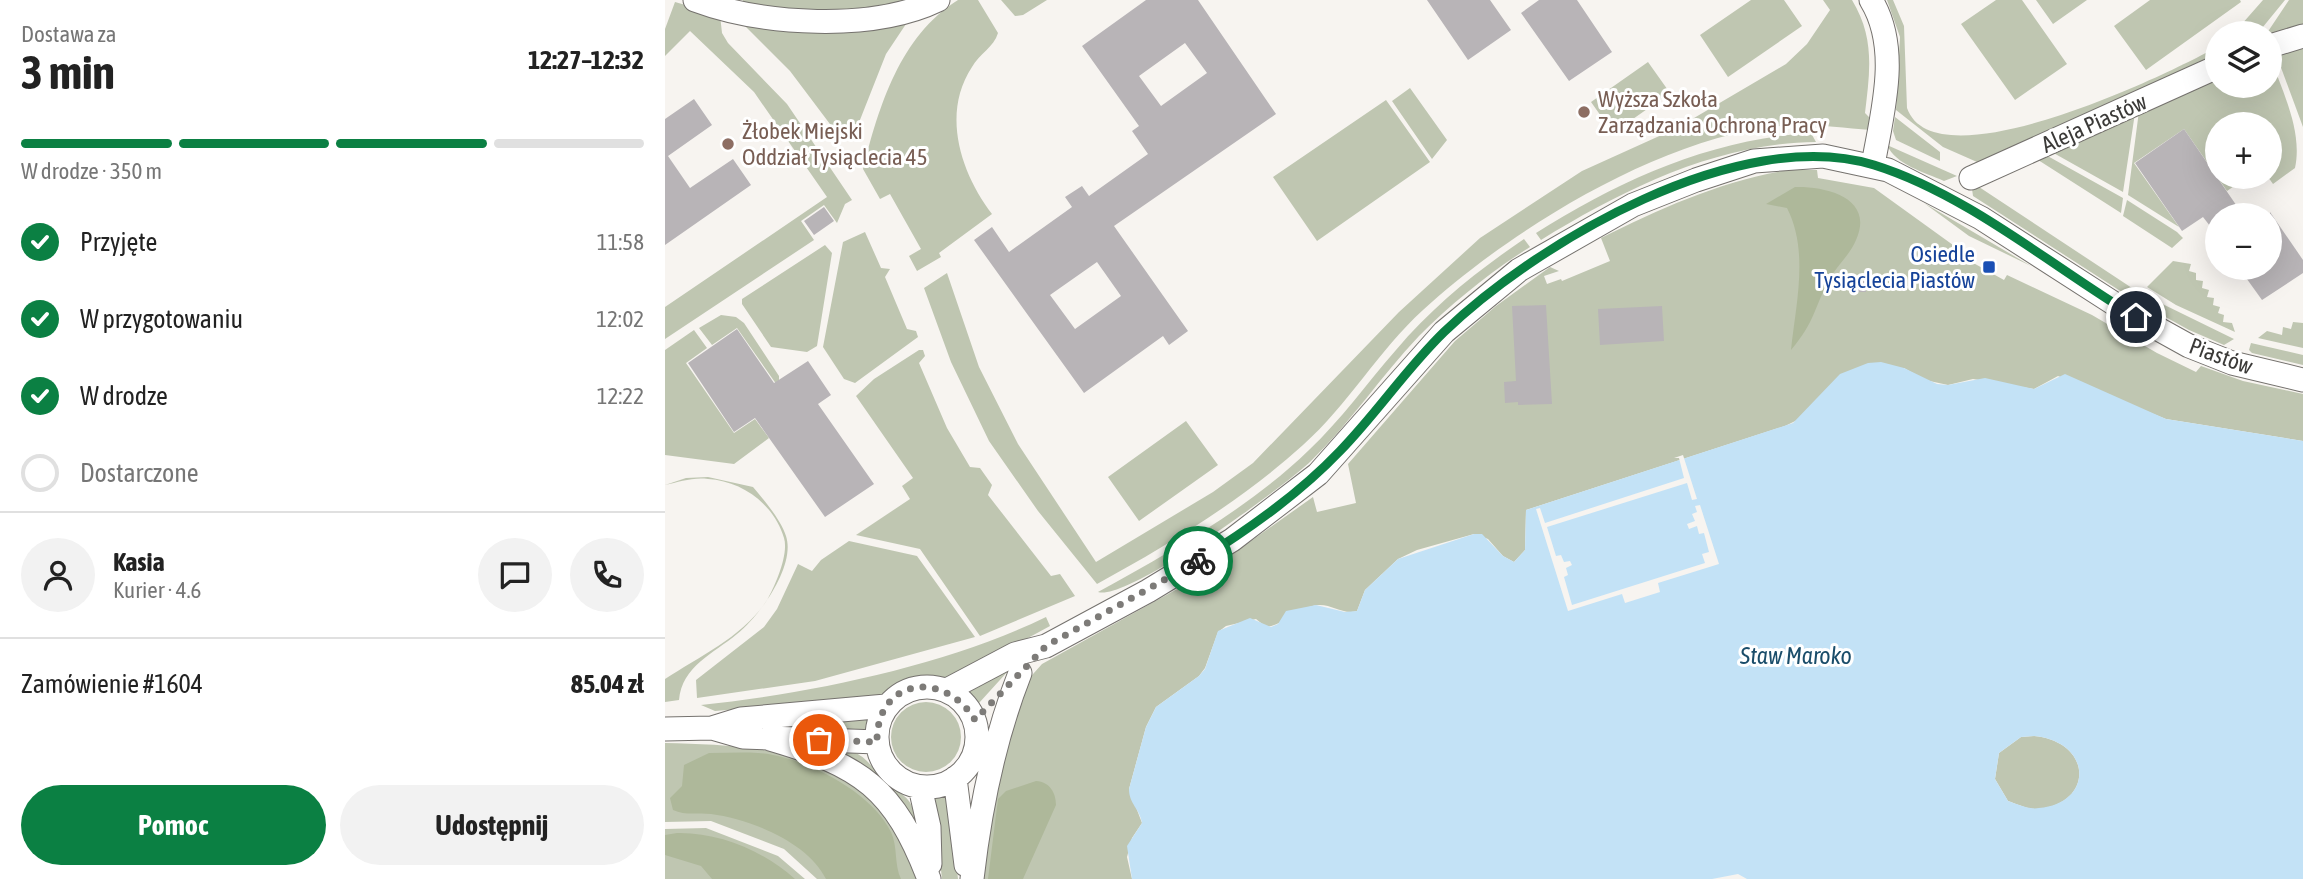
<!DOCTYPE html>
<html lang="pl">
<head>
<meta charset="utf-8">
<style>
	:root { --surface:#fff; --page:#f2f2f2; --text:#222; --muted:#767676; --line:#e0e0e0; --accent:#0b8043 }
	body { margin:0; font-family:"Asap Condensed",sans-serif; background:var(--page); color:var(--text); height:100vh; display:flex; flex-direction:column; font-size:26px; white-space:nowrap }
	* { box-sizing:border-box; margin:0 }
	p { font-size:23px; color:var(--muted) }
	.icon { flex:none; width:38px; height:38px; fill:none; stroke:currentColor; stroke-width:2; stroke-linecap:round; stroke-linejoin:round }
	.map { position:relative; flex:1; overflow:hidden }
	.sheet { display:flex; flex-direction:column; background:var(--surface); width:665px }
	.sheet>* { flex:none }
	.buttons { position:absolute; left:1540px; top:21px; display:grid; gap:14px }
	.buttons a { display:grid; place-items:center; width:77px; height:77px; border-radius:50%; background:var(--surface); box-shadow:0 7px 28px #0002; font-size:35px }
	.pin { position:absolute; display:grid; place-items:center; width:60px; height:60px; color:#fff; margin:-30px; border:4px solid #fff; border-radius:50%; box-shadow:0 2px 7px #0007 }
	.courier { position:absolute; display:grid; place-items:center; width:70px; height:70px; margin:-35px; border:5px solid #0b8043; border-radius:50%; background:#fff; color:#222; box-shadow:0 2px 9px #0007 }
	.summary em { font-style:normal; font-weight:700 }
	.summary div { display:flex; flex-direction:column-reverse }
	.summary { display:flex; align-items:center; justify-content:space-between; height:119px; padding:0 21px }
	h1 { font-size:46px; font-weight:700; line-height:52px }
	.bar { display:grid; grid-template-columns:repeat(4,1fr); gap:10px 7px; align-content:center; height:84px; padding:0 21px }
	.bar i { height:9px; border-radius:5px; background:var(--line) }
	.bar .on { background:var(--accent) }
	.bar p { grid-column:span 4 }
	.line { display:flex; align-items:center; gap:18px; padding:0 21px; border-top:2px solid var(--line) }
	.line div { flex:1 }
	.round { display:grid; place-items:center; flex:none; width:74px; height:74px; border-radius:37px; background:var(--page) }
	ol { padding:0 21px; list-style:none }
	li { display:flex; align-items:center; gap:21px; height:77px }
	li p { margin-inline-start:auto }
	li .icon { padding:7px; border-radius:50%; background:var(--accent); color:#fff; stroke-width:4 }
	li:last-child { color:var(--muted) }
	li i { width:38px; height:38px; border:4px solid var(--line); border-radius:50% }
	.action { display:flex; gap:14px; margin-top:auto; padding:14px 21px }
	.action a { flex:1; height:80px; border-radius:42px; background:var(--accent); color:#fff; font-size:28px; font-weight:700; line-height:80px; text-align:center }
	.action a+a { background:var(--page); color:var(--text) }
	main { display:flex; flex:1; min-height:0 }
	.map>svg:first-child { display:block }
	.green { fill:#bfc6b1 }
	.forest { fill:#aeb89a }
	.water { fill:#c3e2f6; fill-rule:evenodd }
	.pier { fill:#f7f4f0 }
	.building { fill:#b8b4b7; fill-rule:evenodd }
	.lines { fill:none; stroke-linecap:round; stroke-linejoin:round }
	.minor-casing { stroke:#75726e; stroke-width:25 }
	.minor { stroke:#fff; stroke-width:23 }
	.done { stroke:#7d7b78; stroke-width:7; stroke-dasharray:0 12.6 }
	.route { stroke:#0b8043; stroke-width:9 }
	.education-dot { fill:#8d6e63; stroke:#fff; stroke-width:2.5 }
	.transit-dot { fill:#1a4fb4; stroke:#fff; stroke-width:2.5 }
	.labels { text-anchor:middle; stroke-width:6; stroke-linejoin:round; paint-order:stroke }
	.education-label { font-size:23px; fill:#785e54; stroke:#fff; text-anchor:start }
	.street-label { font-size:23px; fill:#3b3a38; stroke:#fff }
	.transit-label { font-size:23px; fill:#164399; stroke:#fff; text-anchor:end }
	.water-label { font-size:24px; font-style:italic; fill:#1a4d6a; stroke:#fff }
</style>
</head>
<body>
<main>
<section class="sheet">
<div class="summary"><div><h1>3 min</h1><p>Dostawa za</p></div><em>12:27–12:32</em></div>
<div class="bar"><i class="on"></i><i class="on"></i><i class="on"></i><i></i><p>W drodze · 350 m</p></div>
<ol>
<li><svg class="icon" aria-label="check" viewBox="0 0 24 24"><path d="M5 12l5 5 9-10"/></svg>Przyjęte<p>11:58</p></li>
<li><svg class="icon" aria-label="check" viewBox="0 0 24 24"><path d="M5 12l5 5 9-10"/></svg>W przygotowaniu<p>12:02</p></li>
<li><svg class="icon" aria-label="check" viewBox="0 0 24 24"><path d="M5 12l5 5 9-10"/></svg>W drodze<p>12:22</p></li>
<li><i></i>Dostarczone</li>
</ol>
<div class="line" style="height:126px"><a class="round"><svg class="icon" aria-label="person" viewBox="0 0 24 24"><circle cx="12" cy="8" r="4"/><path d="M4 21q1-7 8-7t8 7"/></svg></a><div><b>Kasia</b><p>Kurier · 4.6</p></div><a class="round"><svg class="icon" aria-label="chat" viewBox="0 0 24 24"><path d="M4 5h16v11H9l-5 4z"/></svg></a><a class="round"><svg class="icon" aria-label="phone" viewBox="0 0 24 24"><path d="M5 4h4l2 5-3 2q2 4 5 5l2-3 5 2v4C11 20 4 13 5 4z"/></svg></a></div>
<div class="line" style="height:91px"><div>Zamówienie #1604</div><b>85.04 zł</b></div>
<div class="action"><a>Pomoc</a><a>Udostępnij</a></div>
</section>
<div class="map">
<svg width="1638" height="879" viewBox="0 0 1638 879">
	<rect width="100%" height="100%" fill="#f7f4f0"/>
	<path class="green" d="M78,0H248L168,15L77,4Z
		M293,0H313L333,33C329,47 314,54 307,67C276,114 296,173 327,214L274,253L276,257L252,271L244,256L256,249L225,194L215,199L198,169C214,106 235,36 293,0Z
		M336,0H382L358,15L350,16Z
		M1086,0H1119L1137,26L1063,77L1035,35Z
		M1158,0H1187C1210,38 1205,71 1200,113L1207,120L1206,130C1181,128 1156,125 1132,125C1009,128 846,229 758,310C713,351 683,405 638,445C576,501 505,544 432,584L373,511L324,441L286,362L259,288L282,273L314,367L353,444L431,562L548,492L588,463L734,312L815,238L917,171L1012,128L1121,64L1142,44L1165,10Z
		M1222,0H1228L1239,26L1242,108C1270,187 1506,73 1552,47V58L1317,163L1312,162L1278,147L1231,110L1235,37Z
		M1331,0H1357L1402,64L1350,100L1296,24Z
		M1371,0H1422L1388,24Z
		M1485,0H1575L1576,2L1481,70L1449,26Z
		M1598,0H1620L1593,33H1569Z
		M1624,0H1638V28L1605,37L1602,33Z
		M10,2L55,15L57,33L63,43L122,104L187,200L180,204L172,223L159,205L136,221L149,240L0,339V307L162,197L89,92L25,31L0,56V29Z
		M245,18L221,54L191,130L183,139L177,140L125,71L79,25C148,34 178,34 245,18Z
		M1638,46V127L1611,54Z
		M1605,56C1617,91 1638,131 1630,168L1608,184L1603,177L1605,124H1552V177H1582L1562,191L1519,129L1469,163L1514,227L1463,195L1474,111L1552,76V86H1605Z
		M983,62L1005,93L948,133L926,102Z
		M745,88L782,140L767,159L727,101Z
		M721,100L765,162L652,241L608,177Z
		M1470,113L1458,192L1385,151Z
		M1230,117L1275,152V161L1231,140L1228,131Z
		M1146,133L1151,142C1052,143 959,189 876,240L871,233C955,180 1046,139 1146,133Z
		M1222,145L1292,176L1279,181C1259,172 1231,165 1222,145Z
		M1379,154L1458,198L1456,213L1370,158Z
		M1123,170H1152L1153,178L1209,188L1288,245L1285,250L1339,280L1342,275L1427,315L1492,353L1531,372L1536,366L1578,381L1638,394V441L1501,419L1393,376L1369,389L1308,379L1283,385L1260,380L1239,368L1120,426L861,510L860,550L849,562L838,556L823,539L809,534L752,550L733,559L700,590L692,611C678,615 667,604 653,605C634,607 617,626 601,627L591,619L561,626L553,632L540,668L534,676L491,707L481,727L464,789L477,823L467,838L462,857L467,879H317L332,777L360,683L377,664L541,573L648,497L652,512L691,503L683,464L790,341L831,306L885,267L894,271L879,276L882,284L896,279L897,281L945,261L936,238C996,208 1056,181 1123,170Z
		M1311,185L1470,290L1463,296L1308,196L1307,189Z
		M1462,200L1512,232L1518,238L1507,248L1458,216Z
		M1259,203L1366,266L1304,236Z
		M200,232L216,268L225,269L220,277L242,329L251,331L253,337L190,383L179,379L158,347L178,242Z
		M859,239L865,247C825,272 787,303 754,336C716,376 686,422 646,461C620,486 462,602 433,592C507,551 583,509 644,450C676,420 702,383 731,350C768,306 812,271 859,239Z
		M160,245L167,253L152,346L142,352L106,347L77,304V299Z
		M1508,261L1526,264L1524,271L1531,273V280L1538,281L1537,288L1544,290L1542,297L1549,298L1548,305L1555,307L1553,313L1559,315L1558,322L1567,323L1570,332L1511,305L1482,287Z
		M1475,293L1569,339L1559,345L1524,330L1470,300Z
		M56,315L71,317L79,323L114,376V388L72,328L47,345L34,328Z
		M1628,322L1638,323V348L1593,338L1602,331L1617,335L1618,327L1626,329Z
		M29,330L42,348L21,363L69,433L90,419L104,438L69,464L0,455V350Z
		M1586,343L1638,355V365L1587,353L1584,350Z
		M254,350H258L260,356L254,363L282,428L305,467L315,468L327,485L323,495L386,576L395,574L410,596L315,636L255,549L191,535L245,499L237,486L248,478L191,396L209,379Z
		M521,421L553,465L474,521L443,477Z
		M43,477L88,487C99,500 116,520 121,536C131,566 94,617 72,634C48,654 17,666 14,700L0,702V679C35,656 79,636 102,600C110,586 124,554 119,538C109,504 77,481 43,479C28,477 14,482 0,485L21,478Z
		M184,541L252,556L310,637L150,681L32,698L31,680L99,627L112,609L133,564L147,571L156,560Z
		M381,617L385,626L299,673L280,679L247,678L211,698L50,711L36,705C144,694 283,665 381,617Z
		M344,670L314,703L301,692Z
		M226 737a35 35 0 1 1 70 0a35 35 0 1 1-70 0Z
		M205,719L202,732L107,730L106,726Z
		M1369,736C1428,742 1429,803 1374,809C1364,810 1352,804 1343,801L1330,779L1334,753L1356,737Z
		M0,743C73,745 158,747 214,802C227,815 240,851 250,868L252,879H152L119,849L46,821L0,822Z
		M167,748C203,752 198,760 222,782C244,802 245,794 253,826Z
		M281,793L284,796L293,879H277L268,799Z
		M41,828L113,856L140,879H0V829Z"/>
	<path class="forest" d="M1130,187C1161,186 1210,198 1191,240C1185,255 1172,265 1164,280C1149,308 1150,322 1126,350C1131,303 1144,251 1122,208L1101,204Z
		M44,753C60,753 77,752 93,753C138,756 206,791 226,832C233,847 229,865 236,879H161C143,842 85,819 46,814C33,812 21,816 8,810L5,798L17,786L19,765Z
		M371,781C385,782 391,793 391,805L358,879H323L333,799L341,791Z
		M12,833C54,832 99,851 130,879H47L36,866L0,855V835Z"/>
	<path class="water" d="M1216,362L1239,368L1272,384L1283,385L1320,378L1369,389L1400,374L1501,419L1638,441V879H1082L1073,874L1047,879H467L462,846L477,823C475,809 464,804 464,789L481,727L491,707L534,676L540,669L553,631L585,618L606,627L613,624L621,611L651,605L680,612L692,611L700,590L733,559L809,534H817L838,556L849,562L860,550L861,510L1128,423L1175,374L1203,363ZM1369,736C1428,742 1429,803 1374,808C1364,810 1352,804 1343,801L1330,779L1334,753L1356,737Z"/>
	<path class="pier" d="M1018,455L1032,499L1027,500L1022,483L882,527L891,556L896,555L899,562L905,561L907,565L901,568L903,575L899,577L907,605L1040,563L1037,554L1044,552L1039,533L1034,534L1032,526L1024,529L1022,524L1030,521L1027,514L1032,512L1030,506L1035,505L1054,564L993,583L995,592L960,603L957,594L903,611L871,509L875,508L880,523L1019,478L1014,458H1009Z"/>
	<path class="building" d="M481,0H533L611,114L449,226L523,331L504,345L498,336L419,393L309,240L327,227L344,252L407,207L400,197L417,186L424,196L483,154L467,131L474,126L417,46ZM520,43L542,73L496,106L474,76ZM432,262L456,296L410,329L385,295Z
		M762,0H825L846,30L803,60Z
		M874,0H912L947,52L904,81L856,13Z
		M29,99L47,125L3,156L25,188L68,159L86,185L0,245V119Z
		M1519,129L1578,215H1552V235L1538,217L1517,231L1470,163Z
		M159,207L169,221L149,235L139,221Z
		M1605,212L1638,260V273L1597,300L1574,268H1605Z
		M1183,276H1201V292H1186Z
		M881,305L887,404L853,405V402L840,403L839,382L851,381L847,306Z
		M997,306L999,341L935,345L933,309Z
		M72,329L109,383L143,361L166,395L153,404L209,484L160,517L90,418L69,432L23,363Z"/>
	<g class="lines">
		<defs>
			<path id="minor" d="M30,0C97,25 207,32 273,0
				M1206,0C1236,49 1217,113 1208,165
				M1605,46L1638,36
				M1306,178L1552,67
				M212 737a50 50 0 1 1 100 0a50 50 0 1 1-100 0Z
				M282,690L350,654L381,646L483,591L567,540L653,474L779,332L854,270L968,205L1031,180L1089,161L1158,156L1223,170L1316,218L1459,310L1524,346L1567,363L1638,380
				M47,728L76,719L221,706
				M0,729L47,728L78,737L212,742
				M105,739C197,766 229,788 264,879
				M290,778L301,865
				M255,787L264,827L265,864
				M307,879C315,809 329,739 355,673"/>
		</defs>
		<use href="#minor" class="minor-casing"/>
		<use href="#minor" class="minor"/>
	</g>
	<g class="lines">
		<path class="done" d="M154,740L212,742C211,678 279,669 310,720L381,646L533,561"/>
		<path class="route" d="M533,561C584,529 634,494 675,451C712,413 741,369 779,332C874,241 1074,124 1209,165C1302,194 1388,267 1471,317"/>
	</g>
	<g class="education-dot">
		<circle cx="919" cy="112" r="7"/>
		<circle cx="63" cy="144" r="7"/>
	</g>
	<rect class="transit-dot" x="1317" y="260" width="14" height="14" rx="3.5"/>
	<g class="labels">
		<g class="education-label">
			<text x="933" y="107">Wyższa Szkoła<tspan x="933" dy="26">Zarządzania Ochroną Pracy</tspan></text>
			<text x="77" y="139">Żłobek Miejski<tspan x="77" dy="26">Oddział Tysiąclecia 45</tspan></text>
		</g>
		<g class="street-label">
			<text transform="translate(1429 123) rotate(-24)" y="8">Aleja Piastów</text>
			<text transform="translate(1556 356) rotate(20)" y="8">Piastów</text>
		</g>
		<g class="transit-label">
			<text x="1310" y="262">Osiedle<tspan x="1310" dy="26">Tysiąclecia Piastów</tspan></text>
		</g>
		<g class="water-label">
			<text x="1131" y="664">Staw Maroko</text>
		</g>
	</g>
</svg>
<div class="buttons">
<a><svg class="icon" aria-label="layers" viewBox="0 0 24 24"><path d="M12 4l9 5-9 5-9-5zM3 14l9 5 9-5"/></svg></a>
<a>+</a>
<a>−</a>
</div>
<div class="pin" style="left:154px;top:740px;background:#ea580c"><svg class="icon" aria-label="bag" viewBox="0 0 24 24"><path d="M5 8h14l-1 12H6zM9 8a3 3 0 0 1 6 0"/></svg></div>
<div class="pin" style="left:1471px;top:317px;background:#1f2937"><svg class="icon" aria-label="home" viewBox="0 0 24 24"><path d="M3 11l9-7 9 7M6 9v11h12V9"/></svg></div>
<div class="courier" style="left:533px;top:561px"><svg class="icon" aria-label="bike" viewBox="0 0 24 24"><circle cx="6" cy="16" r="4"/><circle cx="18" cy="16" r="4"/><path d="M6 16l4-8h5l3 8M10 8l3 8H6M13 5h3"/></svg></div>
</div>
</main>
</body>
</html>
